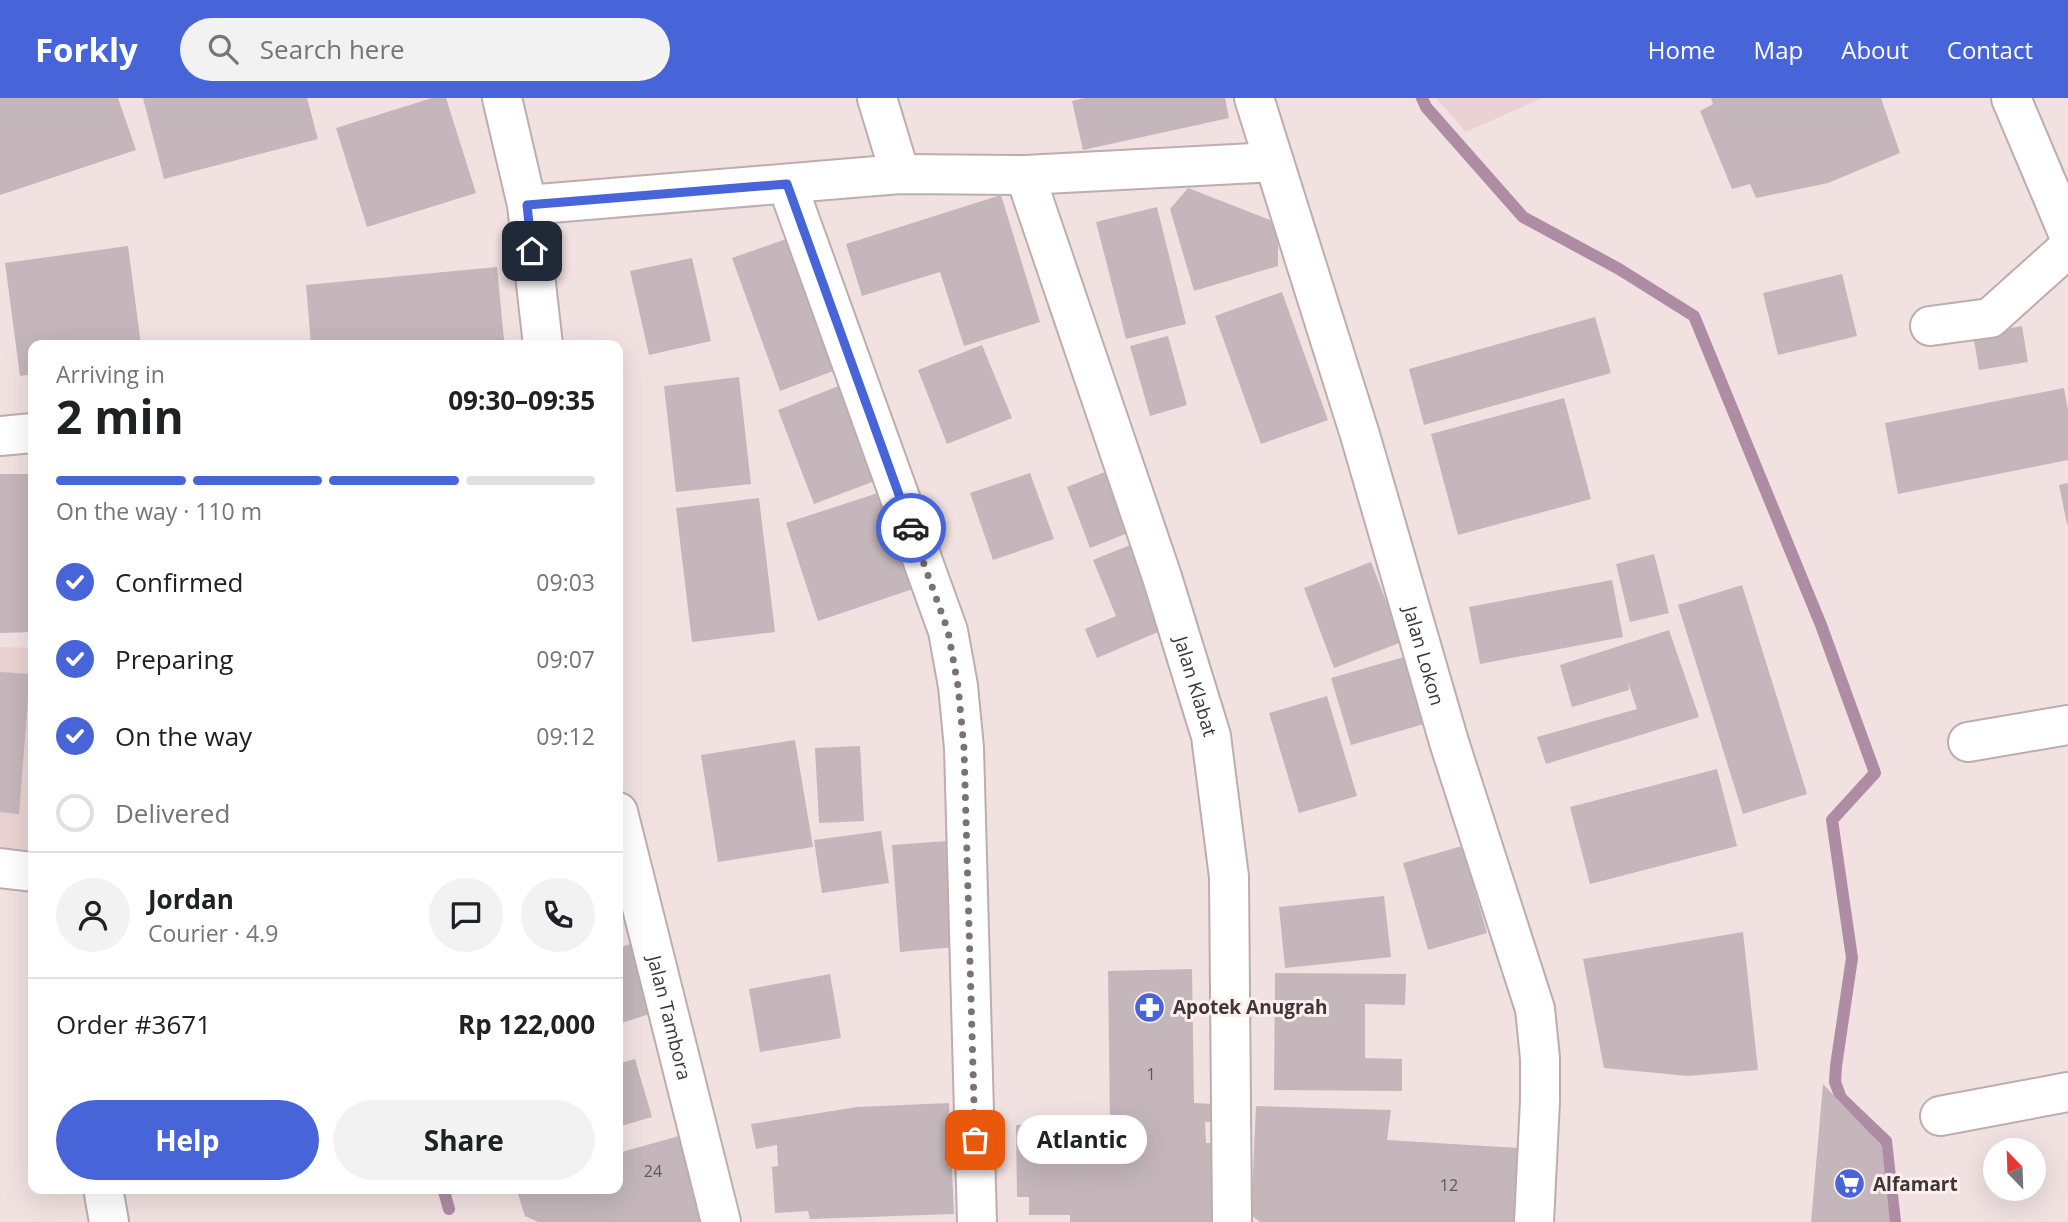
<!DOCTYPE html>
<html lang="en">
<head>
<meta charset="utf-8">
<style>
	:root { --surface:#fff; --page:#f2f2f2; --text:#202124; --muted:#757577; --line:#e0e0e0; --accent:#4765d8 }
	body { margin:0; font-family:"Open Sans",sans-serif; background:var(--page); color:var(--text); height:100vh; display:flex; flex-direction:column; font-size:26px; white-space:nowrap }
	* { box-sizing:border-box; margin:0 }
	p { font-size:23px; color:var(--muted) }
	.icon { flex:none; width:38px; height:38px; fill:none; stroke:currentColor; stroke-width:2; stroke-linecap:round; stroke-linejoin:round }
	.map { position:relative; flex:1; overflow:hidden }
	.drawer { position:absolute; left:28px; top:242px; width:595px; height:854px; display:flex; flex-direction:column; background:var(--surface); border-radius:14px; box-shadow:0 7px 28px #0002 }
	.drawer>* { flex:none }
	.needle { width:46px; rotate:337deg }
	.tools { position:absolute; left:1983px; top:1040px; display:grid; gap:14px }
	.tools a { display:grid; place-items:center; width:63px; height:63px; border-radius:50%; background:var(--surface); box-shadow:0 7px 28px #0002; font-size:35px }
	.pin { position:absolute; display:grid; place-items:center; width:60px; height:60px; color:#fff; margin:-30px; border-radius:14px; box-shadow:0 4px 10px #0006 }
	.courier { position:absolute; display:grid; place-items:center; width:70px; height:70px; margin:-35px; border:5px solid #4765d8; border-radius:50%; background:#fff; color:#222; box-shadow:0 2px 9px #0007 }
	.bubble { position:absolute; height:49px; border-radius:24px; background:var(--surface); box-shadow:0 7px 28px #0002; font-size:23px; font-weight:700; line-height:49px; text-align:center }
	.summary em { font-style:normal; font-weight:700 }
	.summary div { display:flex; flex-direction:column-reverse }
	.summary { display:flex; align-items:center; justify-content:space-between; height:119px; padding:0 28px }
	h1 { font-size:46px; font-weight:700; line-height:52px }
	.bar { display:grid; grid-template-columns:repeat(4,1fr); gap:10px 7px; align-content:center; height:84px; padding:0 28px }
	.bar i { height:9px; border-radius:5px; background:var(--line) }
	.bar .selected { background:var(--accent) }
	.bar p { grid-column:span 4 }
	.line { display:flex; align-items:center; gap:18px; padding:0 28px; border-top:2px solid var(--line) }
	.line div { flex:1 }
	.round { display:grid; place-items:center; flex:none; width:74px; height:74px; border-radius:37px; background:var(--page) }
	ol { padding:0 28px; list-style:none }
	li { display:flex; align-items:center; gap:21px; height:77px }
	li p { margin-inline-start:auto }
	li .icon { padding:7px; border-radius:50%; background:var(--accent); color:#fff; stroke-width:4 }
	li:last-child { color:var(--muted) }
	li i { width:38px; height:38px; border:4px solid var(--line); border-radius:50% }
	.cta { display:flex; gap:14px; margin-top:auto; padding:14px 28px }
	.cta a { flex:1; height:80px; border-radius:42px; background:var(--accent); color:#fff; font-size:28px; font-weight:700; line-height:80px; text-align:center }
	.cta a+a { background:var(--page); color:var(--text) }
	header { display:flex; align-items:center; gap:42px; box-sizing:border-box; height:98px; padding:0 35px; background:var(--accent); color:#fff }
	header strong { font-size:33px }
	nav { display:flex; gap:38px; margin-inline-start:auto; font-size:24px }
	.search { width:490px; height:63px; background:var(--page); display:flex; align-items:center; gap:18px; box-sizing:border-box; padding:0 24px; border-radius:38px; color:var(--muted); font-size:26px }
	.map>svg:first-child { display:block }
	.built { fill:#ead2d2 }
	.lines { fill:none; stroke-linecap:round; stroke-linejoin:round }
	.stream { stroke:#ae8ca4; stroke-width:12 }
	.building { fill:#c4b6ba }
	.street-casing { stroke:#bdadad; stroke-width:42 }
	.primary-casing { stroke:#bdadad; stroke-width:42 }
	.street { stroke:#fff; stroke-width:38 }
	.primary { stroke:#fff; stroke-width:38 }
	.done { stroke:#7c7272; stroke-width:7; stroke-dasharray:0 12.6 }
	.route { stroke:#4765d8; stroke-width:9 }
	.labels { text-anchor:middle; stroke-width:6; stroke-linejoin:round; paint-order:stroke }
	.number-label { font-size:16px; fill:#5f5758 }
	.street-label { font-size:19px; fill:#3d3737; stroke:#feeeee }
	.poi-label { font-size:19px; font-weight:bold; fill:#3d3737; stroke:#feeeee; text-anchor:start }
</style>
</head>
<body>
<header>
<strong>Forkly</strong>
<div class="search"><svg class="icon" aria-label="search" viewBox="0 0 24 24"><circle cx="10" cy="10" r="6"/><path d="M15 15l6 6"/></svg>Search here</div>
<nav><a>Home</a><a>Map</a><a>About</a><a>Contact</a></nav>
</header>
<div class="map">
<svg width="2068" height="1124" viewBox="0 0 2068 1124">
	<rect width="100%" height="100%" fill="#f1e1e1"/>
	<path class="built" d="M1436,0H1542L1466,34Z
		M0,549L33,550V762L0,757Z"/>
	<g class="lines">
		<path class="stream" d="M1422,0L1426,9L1523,119L1619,171L1694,218L1821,527L1875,675L1832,722L1852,860L1836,968L1835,984L1841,1000L1886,1043L1895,1124
			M443,1090L449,1111"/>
	</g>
	<path class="building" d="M0,0H118L136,52L0,97Z
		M143,0H307L318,41L164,81Z
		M432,0H446L476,95L367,129L336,30Z
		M1084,0H1225L1229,20L1083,52L1072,3Z
		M1711,0H1881L1900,55L1828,85L1756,100L1750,86L1732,91L1700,13L1713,6Z
		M1188,90L1278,125V168L1194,193L1170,111Z
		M1001,97L1040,224L964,248L940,174L862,198L846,146Z
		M1157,109L1186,226L1126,241L1096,124Z
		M789,140L836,272L780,293L732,160Z
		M128,148L141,247H33V276L20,278L5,165Z
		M692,160L711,243L649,257L630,173Z
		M497,169L504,242L458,247H311L306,187Z
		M1842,176L1857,238L1778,257L1763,195Z
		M1282,194L1328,322L1261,346L1215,218Z
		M1595,219L1611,275L1424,327L1409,271Z
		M2022,228L2028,264L1979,272L1973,237Z
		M1168,238L1187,307L1150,318L1130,248Z
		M982,247L1012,320L947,346L918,272Z
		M739,279L751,386L676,394L664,288Z
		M851,283L888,378L814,406L778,312Z
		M2064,290L2068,312V362L1898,396L1885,325Z
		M1564,300L1591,401L1458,437L1431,336Z
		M1110,372L1133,433L1090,450L1067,389Z
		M1030,375L1054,441L993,462L970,395Z
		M0,376H28L32,534L0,535Z
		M2068,385V426H2067L2059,387Z
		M887,392L919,489L818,523L786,425Z
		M759,400L775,534L692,544L676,410Z
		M1130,447L1165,531L1097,560L1085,531L1116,518L1093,462Z
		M1654,456L1669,515L1630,524L1616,466Z
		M1371,464L1402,544L1334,570L1304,490Z
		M1612,482L1623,539L1480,566L1469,509Z
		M1742,487L1807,696L1743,716L1678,507Z
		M1669,532L1699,619L1546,666L1537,639L1637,611L1628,584L1629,592L1572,609L1560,567Z
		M1404,559L1424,626L1351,647L1331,580Z
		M0,574L30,576L19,716L0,714Z
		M1327,598L1357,698L1299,715L1269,615Z
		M795,642L813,749L718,764L701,657Z
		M860,648L864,723L819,725L815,650Z
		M1717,671L1737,748L1590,786L1570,709Z
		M881,733L889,785L822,795L814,742Z
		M947,743L955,849L900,854L892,747Z
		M1462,748L1487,835L1428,852L1403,765Z
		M1384,798L1391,859L1285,870L1279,809Z
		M1743,834L1758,972L1688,978L1604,970L1583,861Z
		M631,846L653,915L618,926V850Z
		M1192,871L1194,1005L1212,1006L1211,1024H1205L1206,1045H1214L1213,1124H1070V1117H1029V1099H1017L1016,1027L1110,1024L1108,873Z
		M1275,875L1406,876L1405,907L1365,906V960L1402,961V993L1274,992Z
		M830,876L841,940L760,954L749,891Z
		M635,961L652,1019L618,1029V966Z
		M1823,986L1882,1048L1890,1124H1811Z
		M949,1005L954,1116L810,1121L808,1113L775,1115L772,1069L778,1068L777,1047L756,1051L751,1026L857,1009Z
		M1256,1008L1391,1012L1387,1042L1519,1050L1514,1124H1260L1251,1117Z
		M679,1038L701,1124H538L525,1118L516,1090H618V1055Z"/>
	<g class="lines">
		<defs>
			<g id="street">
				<path d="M502,0L527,107L543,247"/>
				<path d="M877,0L900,76"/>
				<path id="s1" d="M1254,0L1360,337L1449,644L1535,911L1540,960V1003L1534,1124"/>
				<path id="s2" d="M1025,77L1162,479L1211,638L1229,779L1232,1124"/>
				<path d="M787,86L948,533L958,588L964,650L977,1124"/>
				<path d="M527,107L900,76L1025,77L1274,64"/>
				<path d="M1930,228L1990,220L2068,150"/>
				<path d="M0,338L33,335"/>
				<path d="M1968,644L2068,627"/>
				<path id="s3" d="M618,714L721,1124"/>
				<path d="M0,770L33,774"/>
				<path d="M1940,1018L2068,994"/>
				<path d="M103,1090L109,1124"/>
			</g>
			<path id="primary" d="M2011,0L2068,135"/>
		</defs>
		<use href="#street" class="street-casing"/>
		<use href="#primary" class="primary-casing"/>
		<use href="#street" class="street"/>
		<use href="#primary" class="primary"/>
	</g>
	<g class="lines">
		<path class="done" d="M911,430L948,533L958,588L964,650L975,1042"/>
		<path class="route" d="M532,153L527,107L787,86L911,430"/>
	</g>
	<defs>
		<symbol id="pharmacy-disc" viewBox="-11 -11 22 22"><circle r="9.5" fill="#4765d8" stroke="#feeeee"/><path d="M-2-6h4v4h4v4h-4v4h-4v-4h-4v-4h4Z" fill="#fff"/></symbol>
		<symbol id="supermarket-disc" viewBox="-11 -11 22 22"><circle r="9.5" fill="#4765d8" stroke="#feeeee"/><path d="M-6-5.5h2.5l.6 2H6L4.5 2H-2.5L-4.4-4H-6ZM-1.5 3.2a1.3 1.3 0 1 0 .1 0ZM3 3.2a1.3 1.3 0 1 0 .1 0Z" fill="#fff"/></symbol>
	</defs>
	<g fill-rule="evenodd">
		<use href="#pharmacy-disc" x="1132" y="892" width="35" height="35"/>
		<use href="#supermarket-disc" x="1832" y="1068" width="35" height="35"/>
	</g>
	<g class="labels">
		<g class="number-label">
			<text x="1151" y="982">1</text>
			<text x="653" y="1079">24</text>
			<text x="1449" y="1093">12</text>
		</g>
		<g class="street-label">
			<text dy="7" stroke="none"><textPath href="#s1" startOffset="583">Jalan Lokon</textPath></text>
			<text dy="7" stroke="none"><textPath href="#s2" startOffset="539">Jalan Klabat</textPath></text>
			<text dy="7" stroke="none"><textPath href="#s3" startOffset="212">Jalan Tambora</textPath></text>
		</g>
		<g class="poi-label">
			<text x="1173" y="916">Apotek Anugrah</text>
			<text x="1873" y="1093">Alfamart</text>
		</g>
	</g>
</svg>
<div class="tools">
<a><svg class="needle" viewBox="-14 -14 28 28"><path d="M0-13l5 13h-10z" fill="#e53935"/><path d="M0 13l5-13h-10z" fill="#757577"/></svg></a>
</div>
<div class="pin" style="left:975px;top:1042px;background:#ea580c"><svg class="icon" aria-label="bag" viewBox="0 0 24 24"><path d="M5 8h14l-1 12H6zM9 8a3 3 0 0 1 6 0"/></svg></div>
<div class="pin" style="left:532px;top:153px;background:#1f2937"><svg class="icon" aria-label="home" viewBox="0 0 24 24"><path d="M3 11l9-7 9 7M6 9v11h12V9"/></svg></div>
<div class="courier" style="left:911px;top:430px"><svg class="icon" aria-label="car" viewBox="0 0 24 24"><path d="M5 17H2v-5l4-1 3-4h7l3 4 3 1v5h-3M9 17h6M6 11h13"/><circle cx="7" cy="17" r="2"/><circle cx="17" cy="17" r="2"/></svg></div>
<div class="bubble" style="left:1017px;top:1017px;width:130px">Atlantic</div>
<section class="drawer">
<div class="summary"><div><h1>2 min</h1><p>Arriving in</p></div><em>09:30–09:35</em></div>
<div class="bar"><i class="selected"></i><i class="selected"></i><i class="selected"></i><i></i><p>On the way · 110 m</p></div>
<ol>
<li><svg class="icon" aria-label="check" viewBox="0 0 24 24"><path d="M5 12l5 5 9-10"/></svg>Confirmed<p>09:03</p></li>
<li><svg class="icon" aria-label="check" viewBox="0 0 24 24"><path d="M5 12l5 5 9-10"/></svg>Preparing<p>09:07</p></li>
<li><svg class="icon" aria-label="check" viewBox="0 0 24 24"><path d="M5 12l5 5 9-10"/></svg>On the way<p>09:12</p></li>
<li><i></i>Delivered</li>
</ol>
<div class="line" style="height:126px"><a class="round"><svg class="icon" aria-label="person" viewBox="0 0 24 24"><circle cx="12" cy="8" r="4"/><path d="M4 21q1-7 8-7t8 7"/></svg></a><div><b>Jordan</b><p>Courier · 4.9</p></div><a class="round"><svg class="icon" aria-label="chat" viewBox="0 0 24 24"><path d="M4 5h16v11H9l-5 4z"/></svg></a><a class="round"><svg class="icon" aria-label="phone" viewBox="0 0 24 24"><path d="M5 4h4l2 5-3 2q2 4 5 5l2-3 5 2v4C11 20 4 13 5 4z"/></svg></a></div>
<div class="line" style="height:91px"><div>Order #3671</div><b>Rp 122,000</b></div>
<div class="cta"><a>Help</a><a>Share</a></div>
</section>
</div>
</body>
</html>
